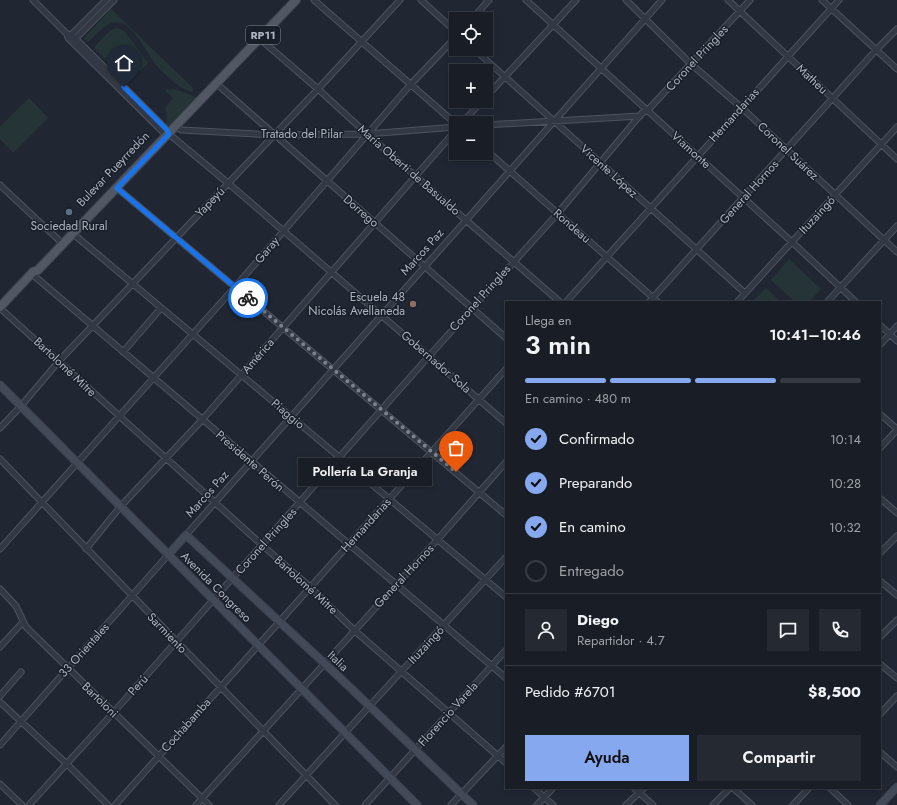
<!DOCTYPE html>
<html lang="es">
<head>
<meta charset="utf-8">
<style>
	:root { --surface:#181d26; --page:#252a32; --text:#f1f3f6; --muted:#9fa2a7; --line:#363b43; --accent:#86a8ee }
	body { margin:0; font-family:Jost,sans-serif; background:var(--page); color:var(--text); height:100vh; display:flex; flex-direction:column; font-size:15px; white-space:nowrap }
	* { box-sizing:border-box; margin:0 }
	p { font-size:13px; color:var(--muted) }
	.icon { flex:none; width:22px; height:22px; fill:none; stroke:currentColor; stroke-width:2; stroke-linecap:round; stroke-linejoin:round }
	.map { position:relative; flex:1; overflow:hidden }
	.sheet { position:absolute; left:505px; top:301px; width:376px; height:488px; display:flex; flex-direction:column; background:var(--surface); border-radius:0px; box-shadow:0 2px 6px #0003,0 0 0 1px var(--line) }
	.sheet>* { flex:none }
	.tools { position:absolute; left:449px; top:12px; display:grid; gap:8px }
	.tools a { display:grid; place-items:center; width:44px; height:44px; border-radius:0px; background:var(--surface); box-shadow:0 2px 6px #0003,0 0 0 1px var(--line); font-size:20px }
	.pin { position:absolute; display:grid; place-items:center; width:34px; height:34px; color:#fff; margin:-41px -17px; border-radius:50% 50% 50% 0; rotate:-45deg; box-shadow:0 0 4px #0007 }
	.pin .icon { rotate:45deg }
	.courier { position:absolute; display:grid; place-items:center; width:40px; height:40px; margin:-20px; border:3px solid #1a73e8; border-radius:50%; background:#fff; color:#222; box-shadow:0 1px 5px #0007 }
	.bubble { position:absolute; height:28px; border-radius:0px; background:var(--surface); box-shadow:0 2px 6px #0003,0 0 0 1px var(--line); font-size:13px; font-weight:600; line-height:28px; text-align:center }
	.head em { font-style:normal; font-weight:600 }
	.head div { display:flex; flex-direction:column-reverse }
	.head { display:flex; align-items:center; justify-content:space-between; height:68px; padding:0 20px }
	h1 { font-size:26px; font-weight:600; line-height:30px }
	.bar { display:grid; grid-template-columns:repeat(4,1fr); gap:6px 4px; align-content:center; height:48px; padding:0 20px }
	.bar i { height:5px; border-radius:3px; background:var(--line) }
	.bar .current { background:var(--accent) }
	.bar p { grid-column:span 4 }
	.line { display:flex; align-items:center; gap:10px; padding:0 20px; border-top:1px solid var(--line) }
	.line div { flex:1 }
	.round { display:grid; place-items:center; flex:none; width:42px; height:42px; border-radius:0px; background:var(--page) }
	ol { padding:0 20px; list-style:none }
	li { display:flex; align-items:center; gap:12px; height:44px }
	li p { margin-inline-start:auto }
	li .icon { padding:4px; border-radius:50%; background:var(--accent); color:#111; stroke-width:4 }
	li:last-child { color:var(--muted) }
	li i { width:22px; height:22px; border:2px solid var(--line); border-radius:50% }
	.cta { display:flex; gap:8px; margin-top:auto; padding:8px 20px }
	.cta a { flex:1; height:46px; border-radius:0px; background:var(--accent); color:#111; font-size:16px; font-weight:600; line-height:46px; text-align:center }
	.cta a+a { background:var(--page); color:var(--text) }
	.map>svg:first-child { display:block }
	.green { fill:#253537 }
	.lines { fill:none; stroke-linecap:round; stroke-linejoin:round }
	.street-casing { stroke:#4e545f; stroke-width:7 }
	.secondary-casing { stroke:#3d434e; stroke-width:9 }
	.primary-casing { stroke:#3d434e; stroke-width:10 }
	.street { stroke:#333944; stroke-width:5 }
	.secondary { stroke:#424957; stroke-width:7 }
	.primary { stroke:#515864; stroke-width:8 }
	.done { stroke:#7c838f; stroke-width:4; stroke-dasharray:0 7.2 }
	.route { stroke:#1a73e8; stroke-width:5 }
	.service-dot { fill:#5c6f8a; stroke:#191f28; stroke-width:1.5 }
	.education-dot { fill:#8d6e63; stroke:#191f28; stroke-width:1.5 }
	.labels { text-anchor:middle; stroke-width:3; stroke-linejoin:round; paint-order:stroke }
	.shield { fill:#191f28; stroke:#818793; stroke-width:1 }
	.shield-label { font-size:11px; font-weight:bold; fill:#adb4c1 }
	.street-label { font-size:12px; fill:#adb4c1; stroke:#191f28 }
	.poi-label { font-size:12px; fill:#adb4c1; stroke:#191f28 }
</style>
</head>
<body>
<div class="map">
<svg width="897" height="805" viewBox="0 0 897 805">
	<rect width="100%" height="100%" fill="#202733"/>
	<path class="green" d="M111,9L194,89L191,92C177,87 167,76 157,66C148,55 132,20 115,22C105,23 95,36 88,42L84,38Z
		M118,28L122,30L126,33L148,63L129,82L94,48C100,41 108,29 118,28Z
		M174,89L196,97L169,125H166L167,114L165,108L173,98L165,90Z
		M29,98L48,118L13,153L0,139V127Z
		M789,259L821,289L809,302H795L771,280Z
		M766,288L781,302H752Z"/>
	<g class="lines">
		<defs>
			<path id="street" d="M33,0L67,34L68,38L164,133L169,134
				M314,0L456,124
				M421,0L456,32
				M526,0L792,242L856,302
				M626,0L691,64L742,108L897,252
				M728,0L897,159
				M822,0L897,69
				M472,19L489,0
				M67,34L72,35L167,130L169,134L228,183L506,423
				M70,36L106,0
				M259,38L318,89L367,134L560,302
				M74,40L114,0
				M474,49L745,293
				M217,84L506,338
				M486,97L576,0
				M462,123L482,101
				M486,125L640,116
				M174,126L182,130L273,135L367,134L456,127
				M486,150L658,302
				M0,185L63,244
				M117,188L506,515
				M71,232L506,597
				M32,274L506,678
				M566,302L839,0
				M649,302L876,50L897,29
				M737,302L897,127
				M827,302L897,226
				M0,308L262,545L310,587L354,630L506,763
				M880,325L897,341
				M880,345L897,326
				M123,352L161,308
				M880,414L897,429
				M0,428L21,406L59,361L318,89L400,0
				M880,448L897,430
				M0,459L335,805
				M880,498L897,513
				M186,535L662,0
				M0,549L235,287L411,84L456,37
				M86,549L120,507L202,420L456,130
				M880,553L897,536
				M880,581L897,595
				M0,589L16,606L26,627L209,805
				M880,637L897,620
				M0,647L23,622
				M880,664L897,678
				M0,696L21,672
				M0,702L67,764L108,805
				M880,714L897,696
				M0,745L168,555
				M880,752L897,767
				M0,784L22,805
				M534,788L553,805
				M634,788L653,805
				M733,788L752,805
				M830,788L848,805
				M29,805L113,713L429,356L558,213L642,113L647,111L750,0
				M115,805L506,369
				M196,805L438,539L506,462
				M279,805L506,557
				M365,805L506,650
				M451,805L506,747
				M537,805L553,788
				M626,805L644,788
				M713,805L730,788
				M793,805L809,788"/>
			<path id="secondary" d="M0,385L417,805
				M168,555L186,535L336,674L473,805
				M880,805L897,787"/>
			<path id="primary" d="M0,307L33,272L38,270L296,0"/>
		</defs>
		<use href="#street" class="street-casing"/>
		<use href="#secondary" class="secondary-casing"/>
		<use href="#primary" class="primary-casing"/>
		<use href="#street" class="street"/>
		<use href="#secondary" class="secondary"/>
		<use href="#primary" class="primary"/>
	</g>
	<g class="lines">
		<path class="done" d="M248,298L456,472"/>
		<path class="route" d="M124,87L167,130L169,134L117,188L248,298"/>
	</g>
	<circle class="service-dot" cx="69" cy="212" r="4"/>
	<circle class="education-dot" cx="413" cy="304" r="4"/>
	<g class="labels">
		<rect class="shield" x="246" y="26" width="34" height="18" rx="3"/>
		<g class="shield-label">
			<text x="263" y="39">RP11</text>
		</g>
		<g class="street-label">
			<text transform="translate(697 58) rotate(-47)" y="4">Coronel Pringles</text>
			<text transform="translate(812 79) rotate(43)" y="4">Matheu</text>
			<text transform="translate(734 115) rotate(-48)" y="4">Hernandarias</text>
			<text x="302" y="138">Tratado del Pilar</text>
			<text transform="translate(691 150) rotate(42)" y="4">Viamonte</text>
			<text transform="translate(788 151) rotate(43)" y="4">Coronel Suárez</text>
			<text transform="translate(113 169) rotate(-46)" y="4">Bulevar Pueyrredón</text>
			<text transform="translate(409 170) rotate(41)" y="4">María Oberti de Basualdo</text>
			<text transform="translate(609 171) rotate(42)" y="4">Vicente López</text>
			<text transform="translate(749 192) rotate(-48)" y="4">General Hornos</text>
			<text transform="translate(210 202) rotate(-46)" y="4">Yapeyú</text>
			<text transform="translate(361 211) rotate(41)" y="4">Dorrego</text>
			<text transform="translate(817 215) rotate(-47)" y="4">Ituzaingó</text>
			<text transform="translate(572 226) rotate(41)" y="4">Rondeau</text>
			<text transform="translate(267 250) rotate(-50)" y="4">Garay</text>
			<text transform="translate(422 252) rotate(-48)" y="4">Marcos Paz</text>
			<text transform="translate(480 298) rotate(-48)" y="4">Coronel Pringles</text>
			<text transform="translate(258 356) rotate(-49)" y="4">América</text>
			<text transform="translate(436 362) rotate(41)" y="4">Gobernador Sola</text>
			<text transform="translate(65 367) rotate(43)" y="4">Bartolomé Mitre</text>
			<text transform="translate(288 414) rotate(40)" y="4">Piaggio</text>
			<text transform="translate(250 461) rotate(41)" y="4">Presidente Perón</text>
			<text transform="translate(207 494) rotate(-48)" y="4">Marcos Paz</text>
			<text transform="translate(366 525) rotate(-48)" y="4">Hernandarias</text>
			<text transform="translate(266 541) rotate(-48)" y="4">Coronel Pringles</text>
			<text transform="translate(404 576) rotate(-47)" y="4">General Hornos</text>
			<text transform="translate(306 585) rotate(42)" y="4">Bartolomé Mitre</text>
			<text transform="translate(216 587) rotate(45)" y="4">Avenida Congreso</text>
			<text transform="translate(167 633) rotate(46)" y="4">Sarmiento</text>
			<text transform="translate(426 645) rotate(-47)" y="4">Ituzaingó</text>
			<text transform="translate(84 650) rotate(-48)" y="4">33 Orientales</text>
			<text transform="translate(338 661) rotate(43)" y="4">Italia</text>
			<text transform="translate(138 685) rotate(-48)" y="4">Perú</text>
			<text transform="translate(100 700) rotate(44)" y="4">Bartoloni</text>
			<text transform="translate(448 714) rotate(-48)" y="4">Florencio Varela</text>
			<text transform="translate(186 725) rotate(-48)" y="4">Cochabamba</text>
		</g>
		<g class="poi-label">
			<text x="69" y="230">Sociedad Rural</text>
			<text x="405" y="301" text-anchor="end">Escuela 48<tspan x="405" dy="14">Nicolás Avellaneda</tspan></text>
		</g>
	</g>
</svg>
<div class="tools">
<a><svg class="icon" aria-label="locate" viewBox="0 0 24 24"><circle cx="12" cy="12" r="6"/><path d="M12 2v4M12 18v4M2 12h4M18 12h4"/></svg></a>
<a>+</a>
<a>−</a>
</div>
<div class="pin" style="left:456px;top:472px;background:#ea580c"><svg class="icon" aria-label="bag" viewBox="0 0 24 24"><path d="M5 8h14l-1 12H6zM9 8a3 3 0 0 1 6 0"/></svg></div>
<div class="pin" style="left:124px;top:87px;background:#1f2937"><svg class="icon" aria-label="home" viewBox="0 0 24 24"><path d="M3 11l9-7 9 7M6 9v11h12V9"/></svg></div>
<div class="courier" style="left:248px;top:298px"><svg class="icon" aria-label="bike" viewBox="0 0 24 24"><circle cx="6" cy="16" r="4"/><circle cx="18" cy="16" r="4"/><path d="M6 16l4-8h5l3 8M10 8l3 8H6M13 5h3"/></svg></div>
<div class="bubble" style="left:298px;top:458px;width:134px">Pollería La Granja</div>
<section class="sheet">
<div class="head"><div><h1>3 min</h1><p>Llega en</p></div><em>10:41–10:46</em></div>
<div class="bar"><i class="current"></i><i class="current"></i><i class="current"></i><i></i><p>En camino · 480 m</p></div>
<ol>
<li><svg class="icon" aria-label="check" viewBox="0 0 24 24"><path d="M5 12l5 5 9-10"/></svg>Confirmado<p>10:14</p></li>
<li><svg class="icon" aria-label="check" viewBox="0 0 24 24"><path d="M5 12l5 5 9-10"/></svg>Preparando<p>10:28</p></li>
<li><svg class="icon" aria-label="check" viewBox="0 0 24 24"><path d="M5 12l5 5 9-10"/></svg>En camino<p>10:32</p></li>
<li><i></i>Entregado</li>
</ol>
<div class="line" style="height:72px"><a class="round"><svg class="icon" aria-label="person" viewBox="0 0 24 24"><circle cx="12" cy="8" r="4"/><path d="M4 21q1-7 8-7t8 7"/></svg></a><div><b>Diego</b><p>Repartidor · 4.7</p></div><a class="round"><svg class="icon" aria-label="chat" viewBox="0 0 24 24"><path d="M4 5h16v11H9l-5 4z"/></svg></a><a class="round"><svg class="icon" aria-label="phone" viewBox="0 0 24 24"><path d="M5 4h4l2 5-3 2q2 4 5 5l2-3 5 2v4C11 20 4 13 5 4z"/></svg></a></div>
<div class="line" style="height:52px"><div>Pedido #6701</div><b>$8,500</b></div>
<div class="cta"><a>Ayuda</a><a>Compartir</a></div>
</section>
</div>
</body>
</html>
